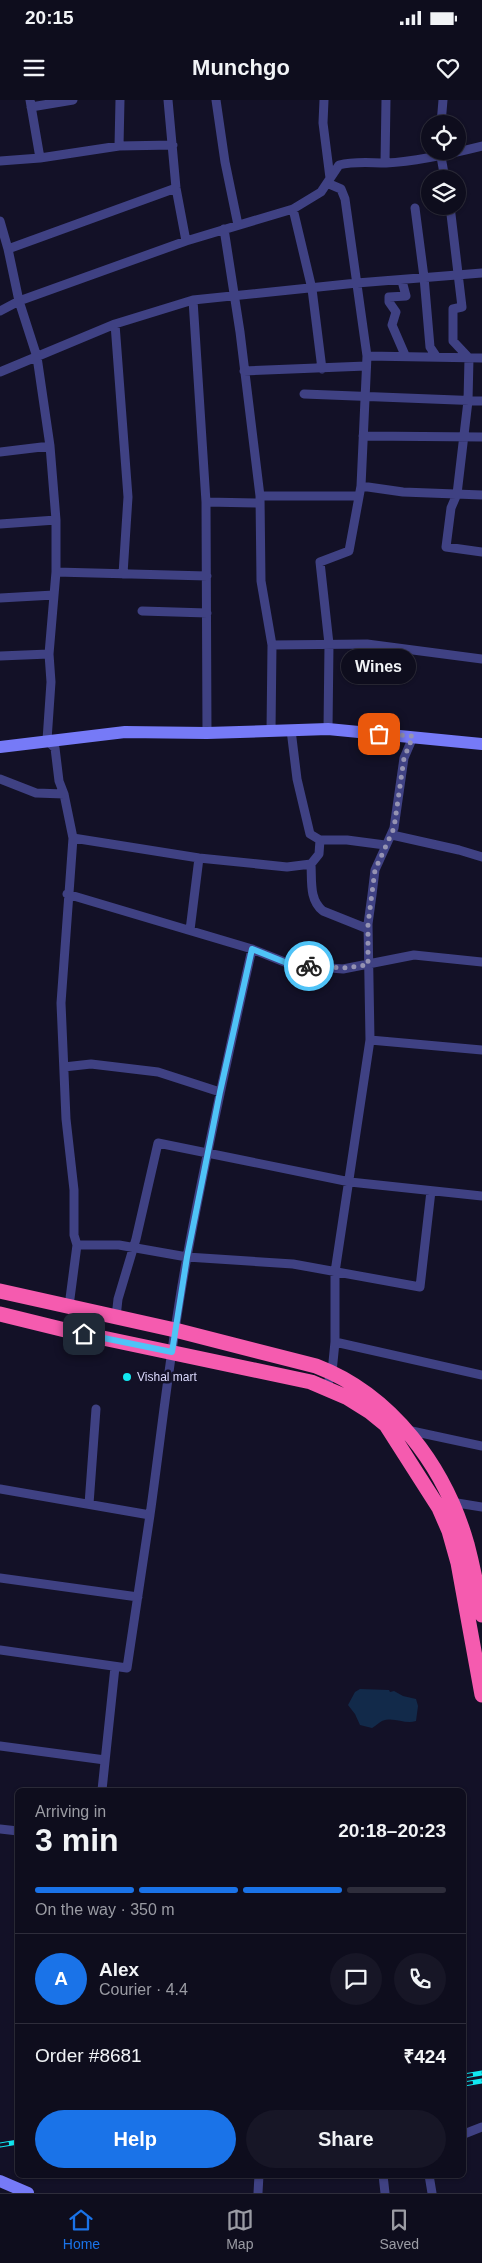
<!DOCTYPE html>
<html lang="en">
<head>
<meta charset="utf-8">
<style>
	:root { --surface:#0e0d1d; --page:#171626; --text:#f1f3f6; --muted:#9b9ca4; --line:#2e2d3b; --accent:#1a73e8 }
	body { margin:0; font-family:Arial,sans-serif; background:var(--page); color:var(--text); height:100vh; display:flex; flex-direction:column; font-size:19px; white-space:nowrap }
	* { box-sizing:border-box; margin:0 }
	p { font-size:16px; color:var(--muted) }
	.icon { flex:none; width:28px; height:28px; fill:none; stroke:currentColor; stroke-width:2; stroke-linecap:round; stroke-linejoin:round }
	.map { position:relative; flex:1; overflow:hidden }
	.details { position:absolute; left:15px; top:1688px; width:451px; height:390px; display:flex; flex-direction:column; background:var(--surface); border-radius:8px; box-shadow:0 1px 4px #0004,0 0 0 1px var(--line) }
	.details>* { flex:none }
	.buttons { position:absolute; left:421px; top:15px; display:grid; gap:10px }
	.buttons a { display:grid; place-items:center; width:45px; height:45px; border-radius:50%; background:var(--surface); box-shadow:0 1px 4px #0004,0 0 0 1px var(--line); font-size:25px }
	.pin { position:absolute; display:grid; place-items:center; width:42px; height:42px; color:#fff; margin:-21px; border-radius:10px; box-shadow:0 2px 8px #0006 }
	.courier { position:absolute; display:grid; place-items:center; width:50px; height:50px; margin:-25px; border:4px solid #4fc3f7; border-radius:50%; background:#fff; color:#222; box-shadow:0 1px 6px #0007 }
	.bubble { position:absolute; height:35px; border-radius:18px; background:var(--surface); box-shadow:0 1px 4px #0004,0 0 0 1px var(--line); font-size:16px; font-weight:700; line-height:35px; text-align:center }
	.overview em { font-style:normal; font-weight:700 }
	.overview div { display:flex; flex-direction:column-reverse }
	.overview { display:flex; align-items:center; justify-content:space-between; height:85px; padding:0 20px }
	h1 { font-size:32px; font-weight:700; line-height:38px }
	.bar { display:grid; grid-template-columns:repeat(4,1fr); gap:8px 5px; align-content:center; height:60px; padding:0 20px }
	.bar i { height:6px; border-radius:4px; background:var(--line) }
	.bar .active { background:var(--accent) }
	.bar p { grid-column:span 4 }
	.line { display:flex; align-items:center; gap:12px; padding:0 20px; border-top:1px solid var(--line) }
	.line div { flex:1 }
	.round { display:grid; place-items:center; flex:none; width:52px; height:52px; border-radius:26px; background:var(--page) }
	.cta { display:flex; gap:10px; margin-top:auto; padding:10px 20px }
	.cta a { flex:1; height:58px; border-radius:30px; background:var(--accent); color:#fff; font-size:20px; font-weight:700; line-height:58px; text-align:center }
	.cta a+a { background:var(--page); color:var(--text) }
	.status { display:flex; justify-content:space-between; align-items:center; height:35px; padding:0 25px; background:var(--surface); direction:ltr }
	.status svg { height:14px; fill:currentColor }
	header { display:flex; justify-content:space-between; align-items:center; height:65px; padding:0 20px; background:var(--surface); font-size:22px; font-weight:700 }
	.menu { display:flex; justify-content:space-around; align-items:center; height:70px; border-top:1px solid var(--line); background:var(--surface); font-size:14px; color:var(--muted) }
	.menu a { display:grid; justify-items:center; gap:2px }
	.menu .active { color:var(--accent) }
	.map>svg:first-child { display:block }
	.water { fill:#122a4a }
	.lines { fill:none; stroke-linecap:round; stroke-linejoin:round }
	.street { stroke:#3f4183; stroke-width:9 }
	.secondary { stroke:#767af7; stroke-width:12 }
	.highway { stroke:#f55baf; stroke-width:15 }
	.rail-casing { stroke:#11e8f1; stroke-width:5 }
	.rail { stroke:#131127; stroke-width:3; stroke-dasharray:9; stroke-linecap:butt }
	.done { stroke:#9593b2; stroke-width:5; stroke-dasharray:0 9 }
	.route { stroke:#4fc3f7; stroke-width:6 }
	.poi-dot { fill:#11e8f1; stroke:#131127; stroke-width:2 }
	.labels { text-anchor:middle; stroke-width:5; stroke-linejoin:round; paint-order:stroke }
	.poi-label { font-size:12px; fill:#dbd9fd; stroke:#131127; text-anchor:start }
</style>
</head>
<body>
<div class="status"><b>20:15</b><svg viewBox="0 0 49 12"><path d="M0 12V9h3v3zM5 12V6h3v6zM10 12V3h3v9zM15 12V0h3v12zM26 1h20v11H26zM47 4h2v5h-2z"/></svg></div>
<header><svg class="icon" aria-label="menu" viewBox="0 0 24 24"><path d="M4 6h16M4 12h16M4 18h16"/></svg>Munchgo<svg class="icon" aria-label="heart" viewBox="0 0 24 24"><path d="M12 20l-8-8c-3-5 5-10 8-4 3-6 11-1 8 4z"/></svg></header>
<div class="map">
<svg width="482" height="2093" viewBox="0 0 482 2093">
	<rect width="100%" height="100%" fill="#131127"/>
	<path class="water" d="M360,1589L389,1590L390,1592L394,1591L403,1596L416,1599L418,1606L416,1621C405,1625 394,1616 382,1621C378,1623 376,1626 372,1628L360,1625L355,1614L348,1605L355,1592Z"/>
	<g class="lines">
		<path class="street" d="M30,0L40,58L119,46L120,0
			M168,0L176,88L186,141
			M216,0L225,62L238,125
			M324,0L323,23L330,78
			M31,7L73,0
			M441,24L443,0
			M119,46L173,45
			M440,51L445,79
			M0,61L40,58
			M385,63L386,0
			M327,83L341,89L345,99L367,256L361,386L349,451L320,462L329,544L328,629
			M450,106L462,207L453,209V241L469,258L468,301L457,394L451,408L446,447L482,452
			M415,108L424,177L430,247L436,256
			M293,109L312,189L322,269
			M0,121L8,149L19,201L186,141L293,109L321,92L339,65C355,61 370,63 386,63C419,61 450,54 482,46
			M224,129L240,232L260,396L261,481L272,545L367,544L482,559
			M8,149L176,88
			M402,181L406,196L389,197V202L396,212L392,225L405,255
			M193,200L206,402L207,633
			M0,211L19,201L37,257L50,346L56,420V472L49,554L51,582L47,640L55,648L59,681L64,694L73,738L61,903L66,1019L74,1090V1135L77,1145L69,1206
			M115,224L128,397L123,474
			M367,256L482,258
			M244,271L366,266
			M0,272L115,224L193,200L357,183L482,173
			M304,294L482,301
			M363,336L482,337
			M0,352L50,346
			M361,386L403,392L482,395
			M260,396H358
			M206,402L260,403
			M0,424L56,420
			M56,472L207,476
			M0,498L54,495
			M142,511L207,513
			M0,556L49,554
			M291,630L297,679L310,734L320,740H347L385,745
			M271,631L272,545
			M0,679L36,693L64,694
			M392,735L459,750L482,757
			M73,738L199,758L287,767L311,764L319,754L320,740
			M311,764C312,781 309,800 323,811L368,829
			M67,794L252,849L292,865L343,869L414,855L482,862
			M190,830L199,758
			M370,940L482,950
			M64,967L91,964L158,972L220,992
			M77,1145H119L187,1157L293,1164L420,1187L431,1091
			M116,1217L118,1199L136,1139L158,1043L350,1082L482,1096
			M335,1242L482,1275
			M326,1288L332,1272L335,1242V1172L370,940L368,824L372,795L375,770L394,728L404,658L413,637
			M407,1330L482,1346
			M0,1389L150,1415C162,1329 171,1242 187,1157C206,1054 229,951 252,849
			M451,1402L482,1407
			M89,1404L96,1309
			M0,1478L138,1497
			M0,1550L127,1568L150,1415
			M0,1646L105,1660
			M102,1690L115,1567
			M0,1729L18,1731
			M464,2034L482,2027
			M383,2075L385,2093
			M429,2075L432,2093
			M258,2093L259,2075"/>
		<path class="secondary" d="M0,647L125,632L207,633L328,629L482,644
			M0,2081L28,2093"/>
		<path class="highway" d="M0,1191L175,1230L316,1266C392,1295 445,1367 467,1444C473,1467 478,1492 482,1515
			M0,1214L65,1230L311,1282L346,1297L370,1312L386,1325L439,1408L449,1431L458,1463L482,1595"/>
		<defs>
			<path id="rail" d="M464,1976L482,1973
				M464,1984L482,1981
				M0,2045L18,2042"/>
		</defs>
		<use href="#rail" class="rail-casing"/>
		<use href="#rail" class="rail"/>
	</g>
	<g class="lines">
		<path class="done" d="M309,866L343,868L368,865V824L375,770L394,728L404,658L413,636L379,634"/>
		<path class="route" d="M84,1234L172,1252L187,1157L220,992L252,849L292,865L309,866"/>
	</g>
	<circle class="poi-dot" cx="127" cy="1277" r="5"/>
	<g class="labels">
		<g class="poi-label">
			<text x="137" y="1281">Vishal mart</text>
		</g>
	</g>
</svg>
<div class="buttons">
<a><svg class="icon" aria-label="locate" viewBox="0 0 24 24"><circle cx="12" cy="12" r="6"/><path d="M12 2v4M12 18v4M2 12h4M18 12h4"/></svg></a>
<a><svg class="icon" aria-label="layers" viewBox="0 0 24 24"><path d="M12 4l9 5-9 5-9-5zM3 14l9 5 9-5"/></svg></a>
</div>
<div class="pin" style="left:379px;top:634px;background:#ea580c"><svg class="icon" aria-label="bag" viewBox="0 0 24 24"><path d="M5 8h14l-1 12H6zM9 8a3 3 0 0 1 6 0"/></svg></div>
<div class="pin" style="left:84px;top:1234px;background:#1f2937"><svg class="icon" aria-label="home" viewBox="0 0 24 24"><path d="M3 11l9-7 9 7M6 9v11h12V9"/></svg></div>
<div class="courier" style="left:309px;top:866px"><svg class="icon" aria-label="bike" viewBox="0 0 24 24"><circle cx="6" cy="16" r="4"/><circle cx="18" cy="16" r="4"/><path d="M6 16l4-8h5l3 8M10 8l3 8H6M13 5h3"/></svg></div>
<div class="bubble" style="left:341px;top:549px;width:75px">Wines</div>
<section class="details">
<div class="overview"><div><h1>3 min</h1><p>Arriving in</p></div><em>20:18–20:23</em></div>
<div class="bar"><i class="active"></i><i class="active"></i><i class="active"></i><i></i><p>On the way · 350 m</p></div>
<div class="line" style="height:90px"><b class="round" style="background:var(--accent);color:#fff">A</b><div><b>Alex</b><p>Courier · 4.4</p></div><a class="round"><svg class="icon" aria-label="chat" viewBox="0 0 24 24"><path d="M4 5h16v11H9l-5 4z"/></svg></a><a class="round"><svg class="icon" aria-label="phone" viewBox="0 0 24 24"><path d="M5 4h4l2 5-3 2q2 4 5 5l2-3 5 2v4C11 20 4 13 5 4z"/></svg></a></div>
<div class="line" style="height:65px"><div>Order #8681</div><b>₹424</b></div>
<div class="cta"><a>Help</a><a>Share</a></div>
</section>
</div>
<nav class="menu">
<a class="active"><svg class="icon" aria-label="home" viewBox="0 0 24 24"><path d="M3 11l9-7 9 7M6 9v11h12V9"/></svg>Home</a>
<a><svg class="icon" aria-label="map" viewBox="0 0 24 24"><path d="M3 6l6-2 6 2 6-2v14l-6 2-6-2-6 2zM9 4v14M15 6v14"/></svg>Map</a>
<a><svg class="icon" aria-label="saved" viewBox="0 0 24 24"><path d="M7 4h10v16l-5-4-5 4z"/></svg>Saved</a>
</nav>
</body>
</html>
